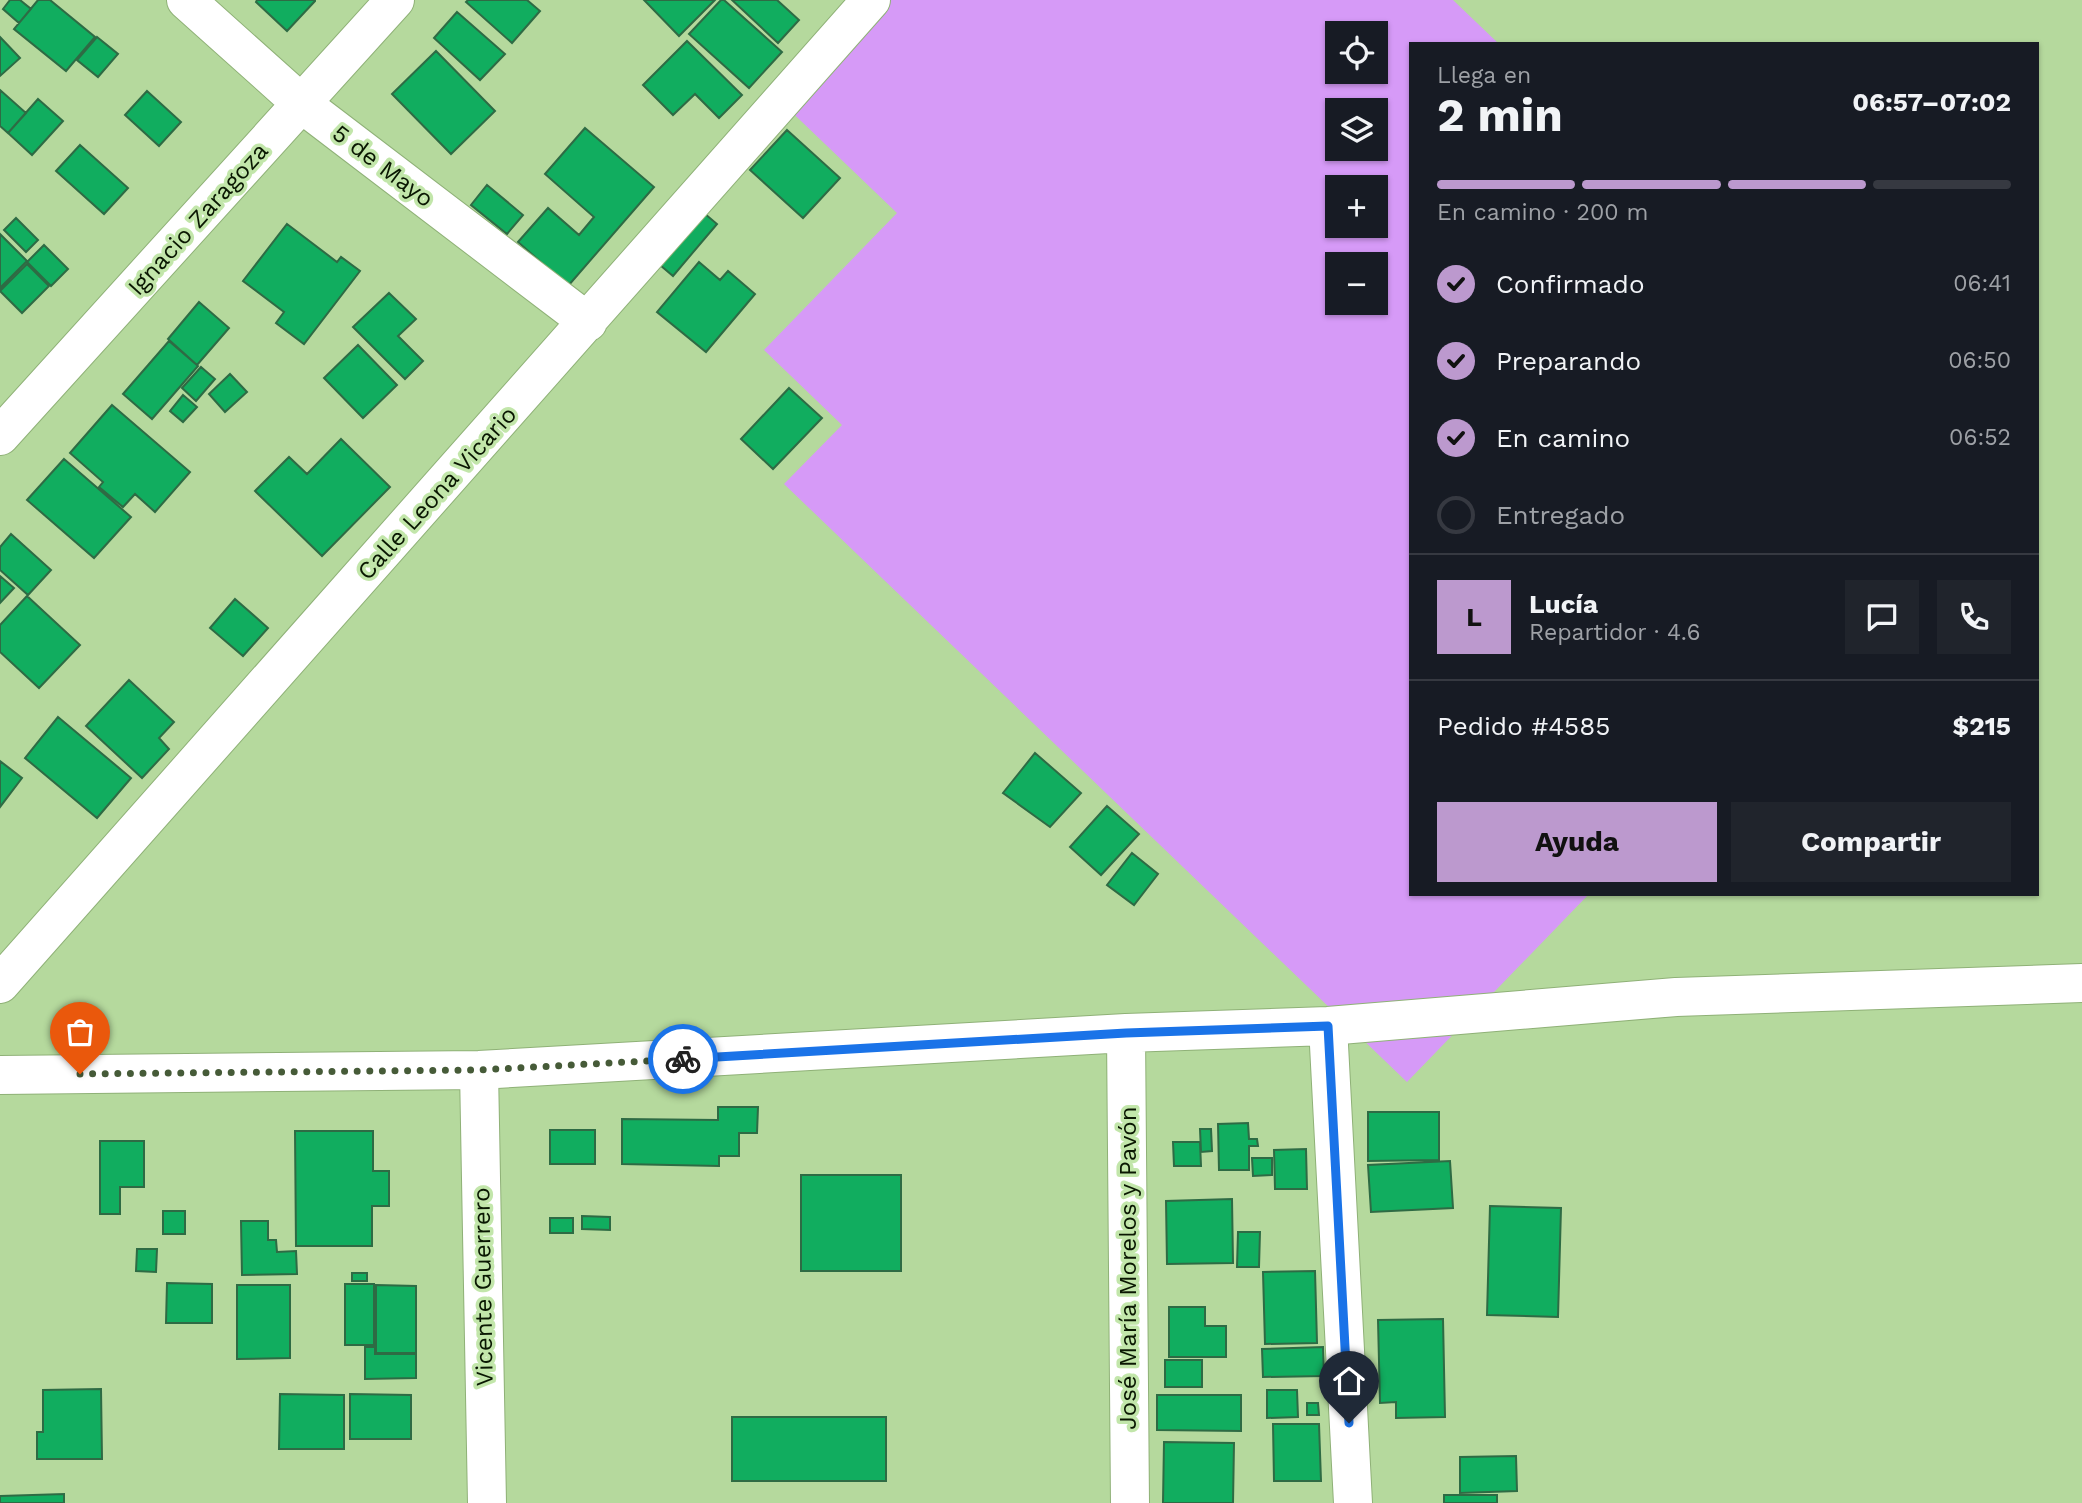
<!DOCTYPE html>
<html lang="es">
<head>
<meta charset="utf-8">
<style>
	:root { --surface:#171b24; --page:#20242c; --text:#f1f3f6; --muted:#9ea1a6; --line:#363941; --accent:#bc99ce }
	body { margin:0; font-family:"Work Sans",sans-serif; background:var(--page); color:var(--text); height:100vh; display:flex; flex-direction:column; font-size:26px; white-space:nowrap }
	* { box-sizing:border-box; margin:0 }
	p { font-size:23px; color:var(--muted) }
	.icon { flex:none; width:38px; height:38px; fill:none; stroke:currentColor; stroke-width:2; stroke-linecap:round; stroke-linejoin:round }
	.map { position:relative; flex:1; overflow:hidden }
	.sheet { position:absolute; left:1409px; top:42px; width:630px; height:854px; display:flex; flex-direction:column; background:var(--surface); border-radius:0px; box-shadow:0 2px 5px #0004 }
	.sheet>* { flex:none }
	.fabs { position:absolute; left:1325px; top:21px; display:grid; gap:14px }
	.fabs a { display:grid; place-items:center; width:63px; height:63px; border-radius:0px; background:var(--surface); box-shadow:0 2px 5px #0004; font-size:35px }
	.pin { position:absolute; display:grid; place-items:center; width:60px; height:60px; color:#fff; margin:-72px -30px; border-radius:50% 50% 50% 0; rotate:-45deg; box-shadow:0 0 7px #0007 }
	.pin .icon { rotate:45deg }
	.courier { position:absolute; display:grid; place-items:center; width:70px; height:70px; margin:-35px; border:5px solid #1a73e8; border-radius:50%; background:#fff; color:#222; box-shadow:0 2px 9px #0007 }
	.overview em { font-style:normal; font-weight:700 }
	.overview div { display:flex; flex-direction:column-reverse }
	.overview { display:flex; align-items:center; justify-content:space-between; height:119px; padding:0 28px }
	h1 { font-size:46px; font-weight:700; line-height:52px }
	.bar { display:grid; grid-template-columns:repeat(4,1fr); gap:10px 7px; align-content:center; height:84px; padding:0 28px }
	.bar i { height:9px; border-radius:5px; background:var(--line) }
	.bar .current { background:var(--accent) }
	.bar p { grid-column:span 4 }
	.line { display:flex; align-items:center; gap:18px; padding:0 28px; border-top:2px solid var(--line) }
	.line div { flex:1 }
	.round { display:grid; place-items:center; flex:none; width:74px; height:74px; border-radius:0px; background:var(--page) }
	ol { padding:0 28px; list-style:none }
	li { display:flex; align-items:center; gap:21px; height:77px }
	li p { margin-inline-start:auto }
	li .icon { padding:7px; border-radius:50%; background:var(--accent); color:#111; stroke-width:4 }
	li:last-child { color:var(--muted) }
	li i { width:38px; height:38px; border:4px solid var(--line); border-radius:50% }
	.button { display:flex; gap:14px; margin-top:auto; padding:14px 28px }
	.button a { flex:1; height:80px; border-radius:0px; background:var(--accent); color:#111; font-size:28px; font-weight:700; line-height:80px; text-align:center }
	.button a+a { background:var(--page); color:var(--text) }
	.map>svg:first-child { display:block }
	.green { fill:#d69af7; fill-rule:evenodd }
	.building { fill:#11ad5f; stroke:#2e6b44; stroke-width:2 }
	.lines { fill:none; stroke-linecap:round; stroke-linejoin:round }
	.street-casing { stroke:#8fb177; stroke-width:40 }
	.street { stroke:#fff; stroke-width:38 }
	.done { stroke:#465b38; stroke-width:7; stroke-dasharray:0 12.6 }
	.route { stroke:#1a73e8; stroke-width:9 }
	.labels { text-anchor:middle; stroke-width:7; stroke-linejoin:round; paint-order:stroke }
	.street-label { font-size:24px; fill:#0a1702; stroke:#c2e6aa }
</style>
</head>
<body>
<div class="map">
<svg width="2082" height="1503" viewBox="0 0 2082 1503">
	<rect width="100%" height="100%" fill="#b5d99d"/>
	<path class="green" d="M873,0H1453L1499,44H1410V894H1589L1407,1082L784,484L842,425L764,350L897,213L777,98ZM1337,33H1376V72H1337ZM1337,110H1376V149H1337ZM1337,187H1376V226H1337ZM1337,264H1376V303H1337Z"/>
	<path class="building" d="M10,0H20L31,9L19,23L3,9Z
		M38,0H50L95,37L66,71L14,29Z
		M257,0H315V1L287,31L256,2Z
		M468,0H527L540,11L512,43L466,2Z
		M644,0H715L679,36Z
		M721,0H724L782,52L749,88L689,34Z
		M732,0H777L799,20L778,43Z
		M457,12L505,54L480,80L434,38Z
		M0,37L20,58L0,76Z
		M97,37L118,54L98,77L77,60Z
		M687,41L742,95L719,118L695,94L673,115L643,85Z
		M436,51L495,111L451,154L392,94Z
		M0,90L26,113L8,133L0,126Z
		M147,91L181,122L159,146L125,115Z
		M38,99L63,121L32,155L8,133Z
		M585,128L654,187L568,286L518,242L548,208L579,235L594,217L545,174Z
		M787,130L840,178L803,218L750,170Z
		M80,145L128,188L104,214L56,171Z
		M487,185L523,215L507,234L471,205Z
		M698,208L717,224L673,276L654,260Z
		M16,218L38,240L26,252L4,230Z
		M287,224L337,262L341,257L360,271L304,344L276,323L284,312L243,281Z
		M0,234L27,261L0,288Z
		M44,245L68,269L51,286L27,262Z
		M699,262L720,280L728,271L755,294L706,352L657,312Z
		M27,264L49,286L22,313L0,291Z
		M389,293L416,319L398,336L423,361L405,379L353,327Z
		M199,302L229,328L197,365L168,339Z
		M169,341L198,366L152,419L123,394Z
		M358,345L397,385L363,418L324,378Z
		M201,367L215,379L196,401L182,388Z
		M230,374L247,392L225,412L209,394Z
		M789,388L822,418L773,469L741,439Z
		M183,395L197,407L183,422L170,411Z
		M112,405L190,472L155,512L135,494L123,507L99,487L103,482L70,453Z
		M341,439L390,487L322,556L255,491L289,457L307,474Z
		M64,459L131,517L94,558L27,500Z
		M11,534L51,570L28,595L0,570V547Z
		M0,576L14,588L0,603Z
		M27,596L80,645L39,688L0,652V625Z
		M235,599L268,628L243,656L210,628Z
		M129,680L174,722L159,738L169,749L142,778L86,726Z
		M58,717L131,778L97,818L25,758Z
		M1035,753L1081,793L1050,827L1003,793Z
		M0,761L22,778L0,807Z
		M1107,806L1139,834L1101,875L1070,847Z
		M1132,853L1158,874L1134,905L1107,885Z
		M718,1107H758L757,1133H739V1156H719V1166L622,1164V1119L718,1120Z
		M1368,1112H1439V1160L1368,1161Z
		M1248,1123L1249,1139H1257L1258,1146H1249V1170H1219L1218,1124Z
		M1200,1129H1211L1212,1151L1201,1152Z
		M550,1130H595V1164H550Z
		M295,1131H373V1171H389V1206H372V1246H296Z
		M100,1141H144V1187H120V1214H100Z
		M1173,1142H1200L1201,1166H1174Z
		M1306,1149L1307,1189H1275L1274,1150Z
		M1252,1158H1272V1175L1253,1176Z
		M1450,1161L1453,1208L1371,1212L1368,1165Z
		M801,1175H901V1271H801Z
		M1232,1199L1233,1263L1167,1264L1166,1201Z
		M1490,1206L1561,1208L1558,1317L1487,1315Z
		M163,1211H185V1234H163Z
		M582,1216L610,1217V1230L582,1229Z
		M550,1218H573V1233H550Z
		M241,1221H268V1240H276L277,1252L296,1251L297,1274L242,1275Z
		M1238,1232H1260L1259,1267H1237Z
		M137,1249H157L156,1272L136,1271Z
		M1315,1271L1317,1343L1265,1344L1263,1272Z
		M352,1273H367V1281H352Z
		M167,1283L212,1284V1323H166Z
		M345,1284H374V1345H345Z
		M237,1285H290V1358L237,1359Z
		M376,1285L416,1286V1353H376Z
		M1169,1307H1205V1326H1226V1357H1169Z
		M1443,1319L1445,1417L1396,1418V1402L1380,1403L1378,1320Z
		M365,1347H375V1354H416V1378L365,1379Z
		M1323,1347L1324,1376L1263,1377L1262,1349Z
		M1165,1360H1202V1387H1165Z
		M101,1389L102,1459H37V1432H43V1390Z
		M1267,1390H1297L1298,1417L1267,1418Z
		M280,1394L344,1395V1449H279Z
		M350,1394L411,1395V1439H350Z
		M1157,1395H1241V1431L1157,1430Z
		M1307,1403H1318L1319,1415H1307Z
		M732,1417H886V1481H732Z
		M1273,1424H1319L1321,1481H1274Z
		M1164,1442L1234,1443L1233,1503H1163Z
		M1516,1456L1517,1491L1460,1493V1457Z
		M64,1494V1503H0V1496Z
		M1444,1495H1497V1503H1444Z"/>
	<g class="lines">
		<defs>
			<path id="street" d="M186,0L302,104L588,322
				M0,436L395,0
				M0,984L871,0
				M1328,1026L1353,1503
				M1126,1033L1130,1503
				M479,1070L487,1503
				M0,1075L479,1070L1126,1033L1328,1026L1676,997L2082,983"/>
		</defs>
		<use href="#street" class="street-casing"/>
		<use href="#street" class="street"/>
	</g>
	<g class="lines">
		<path class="done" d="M80,1074L479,1070L683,1059"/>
		<path class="route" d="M683,1059L1126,1033L1328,1026L1349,1423"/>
	</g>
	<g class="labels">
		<g class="street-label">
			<text transform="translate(383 166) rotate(37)" y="8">5 de Mayo</text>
			<text transform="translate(198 219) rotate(-48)" y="8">Ignacio Zaragoza</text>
			<text transform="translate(437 493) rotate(-48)" y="8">Calle Leona Vicario</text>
			<text transform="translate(1128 1268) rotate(-90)" y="8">José María Morelos y Pavón</text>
			<text transform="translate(483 1287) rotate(-91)" y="8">Vicente Guerrero</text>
		</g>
	</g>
</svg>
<div class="fabs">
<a><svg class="icon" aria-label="locate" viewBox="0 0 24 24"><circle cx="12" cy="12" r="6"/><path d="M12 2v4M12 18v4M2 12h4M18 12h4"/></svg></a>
<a><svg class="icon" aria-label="layers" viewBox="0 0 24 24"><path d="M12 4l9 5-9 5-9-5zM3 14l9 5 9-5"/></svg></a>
<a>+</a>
<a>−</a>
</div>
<div class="pin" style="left:80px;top:1074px;background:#ea580c"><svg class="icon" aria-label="bag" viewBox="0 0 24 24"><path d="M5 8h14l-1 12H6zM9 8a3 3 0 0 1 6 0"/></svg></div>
<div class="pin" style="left:1349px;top:1423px;background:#1f2937"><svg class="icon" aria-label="home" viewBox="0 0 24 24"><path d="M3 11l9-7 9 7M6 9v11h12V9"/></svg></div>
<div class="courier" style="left:683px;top:1059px"><svg class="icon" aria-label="bike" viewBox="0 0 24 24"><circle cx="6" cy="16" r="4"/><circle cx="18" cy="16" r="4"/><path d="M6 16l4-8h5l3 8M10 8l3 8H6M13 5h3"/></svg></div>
<section class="sheet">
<div class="overview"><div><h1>2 min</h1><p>Llega en</p></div><em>06:57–07:02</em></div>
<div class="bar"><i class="current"></i><i class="current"></i><i class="current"></i><i></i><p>En camino · 200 m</p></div>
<ol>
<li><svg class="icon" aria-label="check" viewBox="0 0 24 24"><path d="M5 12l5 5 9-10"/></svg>Confirmado<p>06:41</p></li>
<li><svg class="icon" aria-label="check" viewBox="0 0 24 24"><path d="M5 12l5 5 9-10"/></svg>Preparando<p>06:50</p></li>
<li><svg class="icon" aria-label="check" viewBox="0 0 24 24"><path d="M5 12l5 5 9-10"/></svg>En camino<p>06:52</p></li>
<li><i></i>Entregado</li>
</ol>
<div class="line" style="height:126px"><b class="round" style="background:var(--accent);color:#111">L</b><div><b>Lucía</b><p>Repartidor · 4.6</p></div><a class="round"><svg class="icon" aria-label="chat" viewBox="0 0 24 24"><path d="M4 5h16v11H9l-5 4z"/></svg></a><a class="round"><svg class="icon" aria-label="phone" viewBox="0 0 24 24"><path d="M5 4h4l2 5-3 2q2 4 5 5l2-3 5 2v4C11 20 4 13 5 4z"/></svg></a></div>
<div class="line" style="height:91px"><div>Pedido #4585</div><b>$215</b></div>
<div class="button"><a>Ayuda</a><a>Compartir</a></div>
</section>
</div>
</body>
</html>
